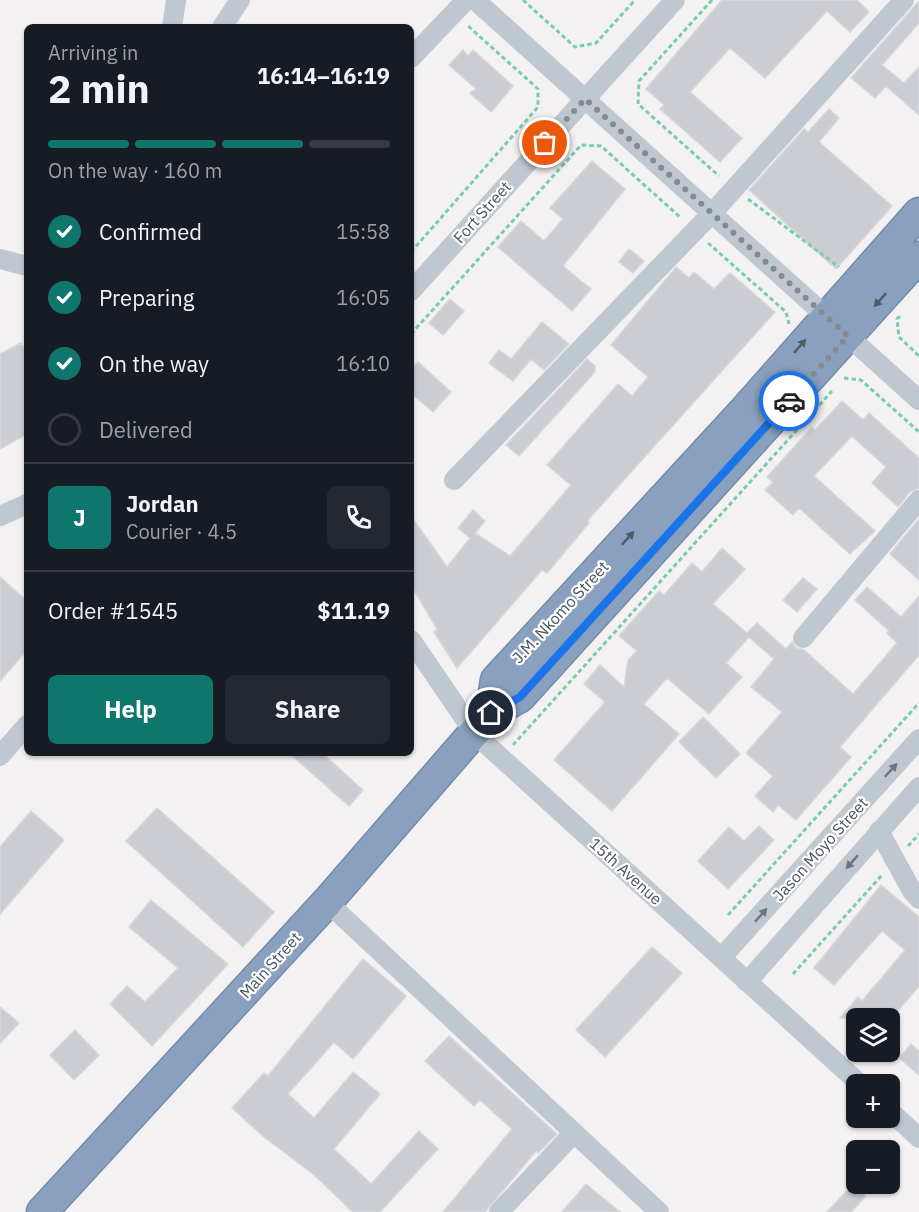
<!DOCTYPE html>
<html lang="en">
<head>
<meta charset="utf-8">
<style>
	:root { --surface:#171b24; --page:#242831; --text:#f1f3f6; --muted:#9ea1a6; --line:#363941; --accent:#0f766e }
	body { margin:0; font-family:"IBM Plex Sans",sans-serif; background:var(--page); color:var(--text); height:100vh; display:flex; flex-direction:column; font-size:22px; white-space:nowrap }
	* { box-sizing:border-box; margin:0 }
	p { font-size:20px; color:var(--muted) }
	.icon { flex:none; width:33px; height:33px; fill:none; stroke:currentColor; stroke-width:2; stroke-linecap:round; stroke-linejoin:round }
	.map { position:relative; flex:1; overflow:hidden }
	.drawer { position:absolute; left:24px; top:24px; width:390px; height:732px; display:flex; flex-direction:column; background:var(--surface); border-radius:9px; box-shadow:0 2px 4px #0004 }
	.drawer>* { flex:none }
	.controls { position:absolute; left:846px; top:1008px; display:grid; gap:12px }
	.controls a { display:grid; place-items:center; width:54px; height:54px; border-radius:9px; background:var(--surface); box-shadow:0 2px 4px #0004; font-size:30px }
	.pin { position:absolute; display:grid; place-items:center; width:51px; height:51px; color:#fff; margin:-26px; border:3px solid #fff; border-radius:50%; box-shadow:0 2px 6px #0007 }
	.courier { position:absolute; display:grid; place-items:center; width:60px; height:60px; margin:-30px; border:4px solid #1a73e8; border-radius:50%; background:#fff; color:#222; box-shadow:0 2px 8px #0007 }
	.summary em { font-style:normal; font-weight:700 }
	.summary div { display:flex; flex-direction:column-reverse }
	.summary { display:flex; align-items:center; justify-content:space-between; height:102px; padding:0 24px }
	h1 { font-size:39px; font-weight:700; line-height:45px }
	.bar { display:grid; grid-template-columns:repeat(4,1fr); gap:9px 6px; align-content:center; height:72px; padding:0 24px }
	.bar i { height:8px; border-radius:4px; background:var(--line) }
	.bar .active { background:var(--accent) }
	.bar p { grid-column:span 4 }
	.line { display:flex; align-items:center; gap:15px; padding:0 24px; border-top:2px solid var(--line) }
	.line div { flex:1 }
	.round { display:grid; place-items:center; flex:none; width:63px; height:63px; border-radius:9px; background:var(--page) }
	ol { padding:0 24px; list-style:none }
	li { display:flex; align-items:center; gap:18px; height:66px }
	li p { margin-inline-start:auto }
	li .icon { padding:6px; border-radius:50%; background:var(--accent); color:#fff; stroke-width:4 }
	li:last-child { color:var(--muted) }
	li i { width:33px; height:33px; border:3px solid var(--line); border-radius:50% }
	.button { display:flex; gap:12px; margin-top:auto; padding:12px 24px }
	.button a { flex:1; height:69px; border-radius:9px; background:var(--accent); color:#fff; font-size:24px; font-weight:700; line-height:69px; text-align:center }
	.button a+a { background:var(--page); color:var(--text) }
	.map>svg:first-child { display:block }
	.building { fill:#cbcdd3; stroke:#d5d7dc; stroke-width:1.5 }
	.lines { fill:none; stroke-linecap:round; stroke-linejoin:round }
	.highway-casing { stroke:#748cab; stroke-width:33 }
	.path { stroke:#78cea8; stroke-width:3; stroke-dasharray:4.5 3; stroke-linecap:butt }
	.minor { stroke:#bfc8d0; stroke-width:20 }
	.highway { stroke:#89a1bf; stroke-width:30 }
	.oneway { fill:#4f5b69 }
	.oneway2 { fill:#6c7681 }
	.done { stroke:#848a92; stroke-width:6; stroke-dasharray:0 10.8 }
	.route { stroke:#1a73e8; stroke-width:8 }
	.labels { text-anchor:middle; stroke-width:4.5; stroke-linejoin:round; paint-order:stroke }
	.street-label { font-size:16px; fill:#49535f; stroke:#fff }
</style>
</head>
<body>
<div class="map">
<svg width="919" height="1212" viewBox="0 0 919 1212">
	<rect width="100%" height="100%" fill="#f3f1f1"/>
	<path class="building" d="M722,0H857L869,12L850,32L827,11L765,78L730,48L690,92L742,138L720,162L660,109L664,105L646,89Z
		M919,1V23L882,65L904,83L919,67V115L886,86L875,98L851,78Z
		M463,50L468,56L473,50L513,86L491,112L470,93L476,89L449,65Z
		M829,109L839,118L819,142L892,206L836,269L749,190L804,129L808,132Z
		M592,161L625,189L563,266L591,289L572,311L498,247L521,221L544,241L563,219L550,208Z
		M629,249L644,261L633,273L619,262Z
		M676,267L689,278L694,272L714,289L730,273L775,312L587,521L589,523L547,573L542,570L457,668L434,632L437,629L411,585V516L447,567L470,538L458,528L473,510L485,521L475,533L510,556L571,485L547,465L618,384L632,396L648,377L611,345Z
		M450,299L464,311L443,335L429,323Z
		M542,322L569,344L544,370L531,359L513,381L489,363L499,350L511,359Z
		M21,343L27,353V434L0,449V354Z
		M587,359L595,366V372L519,456L506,445Z
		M418,362L451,392L433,412L411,393V369Z
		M842,401L863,420L869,413L919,458V488L910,492L898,507L872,483L886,467L852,436L814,476L875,531L850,554L799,508L793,515L765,490L773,482L767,477L812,427L815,430Z
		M919,519V580L890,554Z
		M722,548L745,569L713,604L747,633L757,623L786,649L792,642L796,648L804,650L853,694L897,643L887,633L889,631L855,600L867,587L901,617L919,596V655L840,747L851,757L796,820L778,805L773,812L755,796L773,776L746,753L782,712L751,687L774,659L749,637L726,663L742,677L709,714L667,678L644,704L679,734L612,811L554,760L605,702L584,684L600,665L624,687L628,660L637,651L619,636L659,591L664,595L692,563L702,572Z
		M0,577L27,601V650L0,681Z
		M803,578L817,589L797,612L783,600Z
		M703,717L740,754L716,778L679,742Z
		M289,753H322L363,790L349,806Z
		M157,808L274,912L243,947L126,841Z
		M31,811L64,840L0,914V847Z
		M759,826L774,840L728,889L698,861L729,827L744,841Z
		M881,885L919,917V986L892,1018H840L858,997L862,1001L905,950L882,931L834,985L814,968Z
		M151,900L228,964L152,1046L110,1004L127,986L145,1002L178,968L129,927Z
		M652,947L682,973L605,1057L576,1030Z
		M363,959L406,996L353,1059L334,1042L288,1094L314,1118L353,1072L380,1094L334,1149L371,1184L419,1131L438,1149L380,1212H353L313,1174L264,1137L232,1108L264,1073L268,1076Z
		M0,1007L19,1023L0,1043Z
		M75,1030L99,1055L74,1080L50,1055Z
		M449,1036L557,1134L538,1153L536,1151L485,1212H443L512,1129L480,1100L474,1106L425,1061Z
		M911,1044L919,1051V1075L899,1058Z
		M586,1184L620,1212H562Z
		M853,1184L866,1196L851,1212H827Z"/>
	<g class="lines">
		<defs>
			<path id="highway" d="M491,713L496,680L744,411L919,213
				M42,1212L327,902L491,713L520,697L919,257"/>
		</defs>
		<use href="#highway" class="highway-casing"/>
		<path class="path" d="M523,0L575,47L596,43L635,0
			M712,0L639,81L638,104L719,176
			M748,199L839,267
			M708,243L786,312L789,324
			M411,252L538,107V89L467,25
			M900,316L897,319L899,337L919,356
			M411,334L581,145L601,146L681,218
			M844,378L861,380L919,432
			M513,745L832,391
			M908,846L919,834
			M728,915L919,703
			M793,974L882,875"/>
		<path class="minor" d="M475,0L919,400
			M172,27L176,0
			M222,27L240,0
			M411,58L466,0
			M0,259L27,266
			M411,291L675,0
			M454,480L714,211L904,0
			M0,516L27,504
			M803,638L919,500
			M411,640L475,734L860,1084
			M0,756L27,725
			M879,831L912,891L919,899
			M327,902L659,1212
			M721,958L919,739
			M747,982L919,787
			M890,1111L919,1138
			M499,1212L573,1134"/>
		<use href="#highway" class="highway"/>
	</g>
	<defs><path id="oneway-solid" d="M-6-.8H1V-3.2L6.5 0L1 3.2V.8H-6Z" transform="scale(1.5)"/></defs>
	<g class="oneway">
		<use href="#oneway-solid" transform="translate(880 300) rotate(132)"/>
		<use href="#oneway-solid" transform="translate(800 346) rotate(-49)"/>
		<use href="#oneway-solid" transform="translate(628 538) rotate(-47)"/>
	</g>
	<g class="oneway2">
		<use href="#oneway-solid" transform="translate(891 770) rotate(-48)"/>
		<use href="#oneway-solid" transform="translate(852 862) rotate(131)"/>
		<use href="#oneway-solid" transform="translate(761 915) rotate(-48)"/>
	</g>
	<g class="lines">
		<path class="done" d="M545,143L585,99L848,336L789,401"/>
		<path class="route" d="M491,713L520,697L789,401"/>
	</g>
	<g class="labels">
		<g class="street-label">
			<text transform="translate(482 212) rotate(-48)" y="6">Fort Street</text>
			<text transform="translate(560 612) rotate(-47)" y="6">J.M. Nkomo Street</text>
			<text transform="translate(820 849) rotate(-48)" y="6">Jason Moyo Street</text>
			<text transform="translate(626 871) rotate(42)" y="6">15th Avenue</text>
			<text transform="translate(270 965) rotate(-48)" y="6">Main Street</text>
		</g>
	</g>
</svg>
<div class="controls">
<a><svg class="icon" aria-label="layers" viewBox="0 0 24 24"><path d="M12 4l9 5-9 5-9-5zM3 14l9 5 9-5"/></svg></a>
<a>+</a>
<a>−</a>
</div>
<div class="pin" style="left:545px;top:143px;background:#ea580c"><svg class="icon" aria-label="bag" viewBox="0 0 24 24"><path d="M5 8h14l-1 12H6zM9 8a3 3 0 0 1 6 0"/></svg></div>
<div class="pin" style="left:491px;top:713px;background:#1f2937"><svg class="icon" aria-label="home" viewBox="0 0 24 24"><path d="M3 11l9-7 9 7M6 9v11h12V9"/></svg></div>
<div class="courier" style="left:789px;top:401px"><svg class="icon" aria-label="car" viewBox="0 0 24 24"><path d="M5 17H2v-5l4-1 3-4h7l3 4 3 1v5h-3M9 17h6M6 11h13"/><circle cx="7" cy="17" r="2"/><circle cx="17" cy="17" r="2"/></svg></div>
<section class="drawer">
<div class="summary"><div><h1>2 min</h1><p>Arriving in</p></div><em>16:14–16:19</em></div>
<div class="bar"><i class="active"></i><i class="active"></i><i class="active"></i><i></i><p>On the way · 160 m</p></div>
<ol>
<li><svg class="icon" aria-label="check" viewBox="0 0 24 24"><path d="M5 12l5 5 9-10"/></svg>Confirmed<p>15:58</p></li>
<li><svg class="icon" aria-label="check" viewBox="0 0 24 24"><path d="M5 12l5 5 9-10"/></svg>Preparing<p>16:05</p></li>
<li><svg class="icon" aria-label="check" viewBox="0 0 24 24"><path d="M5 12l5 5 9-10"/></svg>On the way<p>16:10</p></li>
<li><i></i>Delivered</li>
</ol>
<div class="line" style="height:108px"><b class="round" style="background:var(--accent);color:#fff">J</b><div><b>Jordan</b><p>Courier · 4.5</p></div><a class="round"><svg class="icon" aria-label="phone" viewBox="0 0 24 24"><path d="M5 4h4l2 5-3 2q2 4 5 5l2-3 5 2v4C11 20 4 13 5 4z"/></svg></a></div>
<div class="line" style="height:78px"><div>Order #1545</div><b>$11.19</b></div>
<div class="button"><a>Help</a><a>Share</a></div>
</section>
</div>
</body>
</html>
